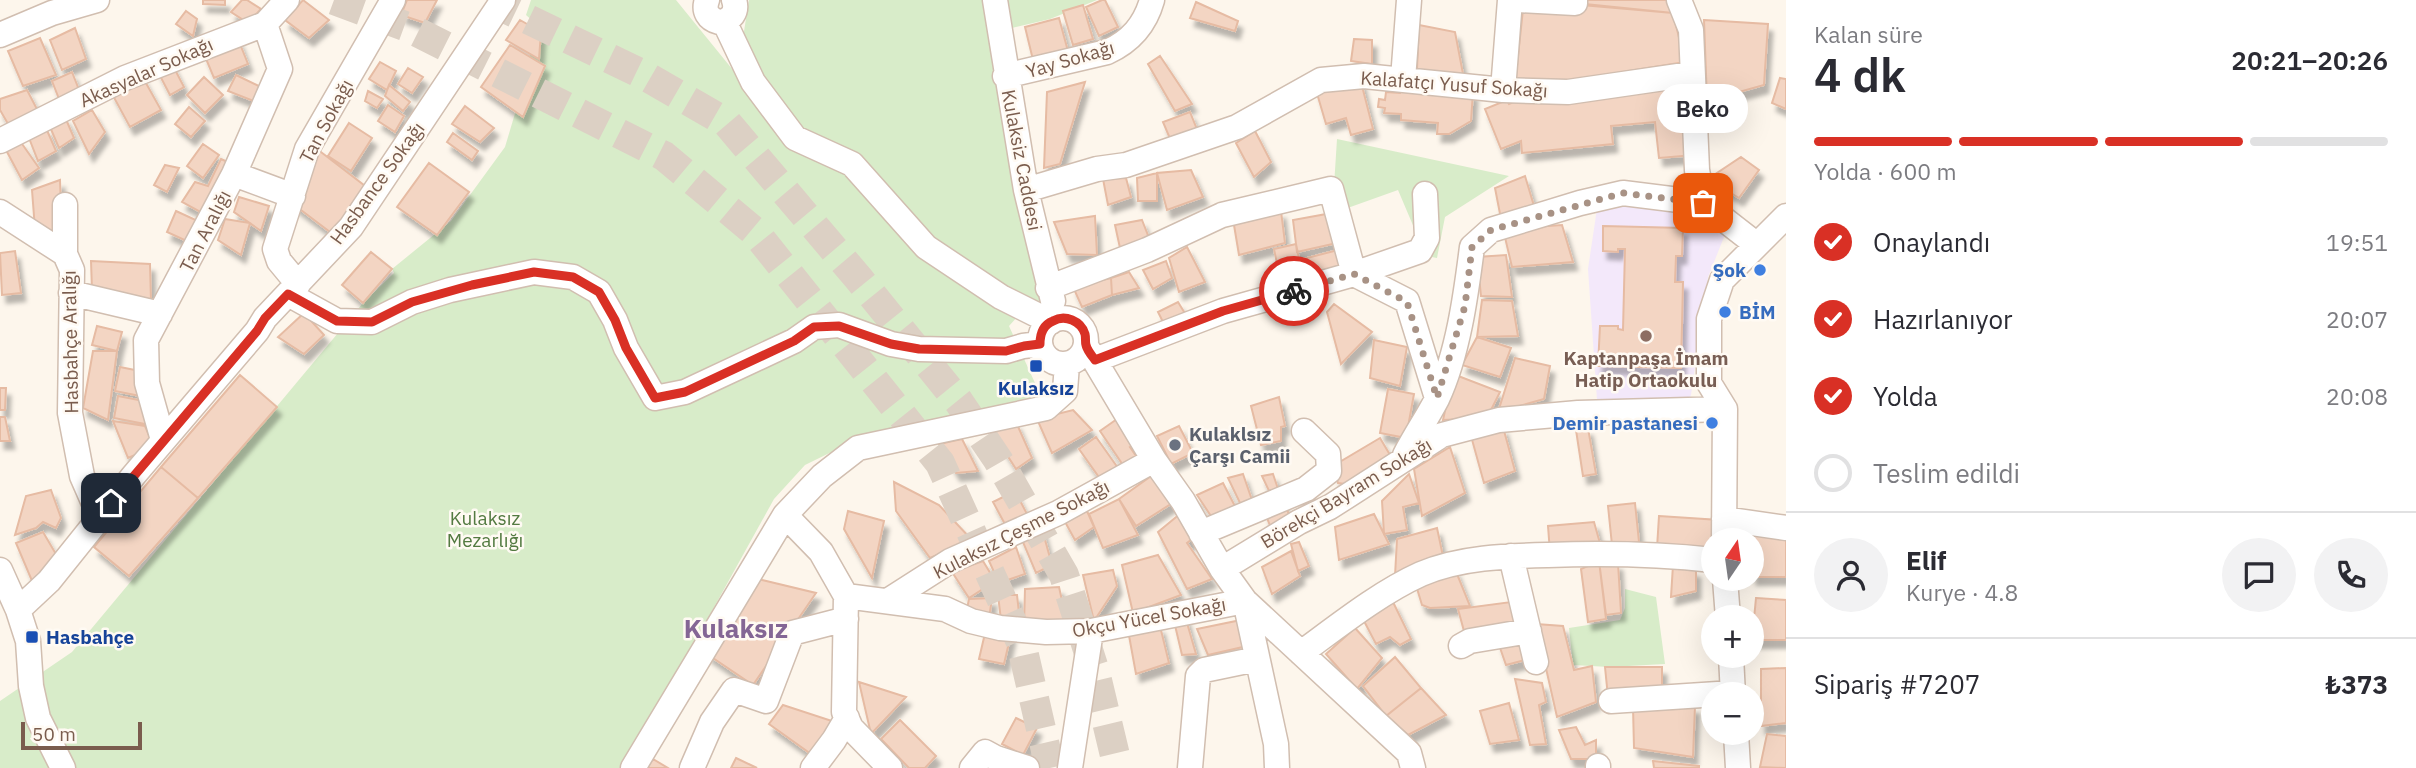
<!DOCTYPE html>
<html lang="tr">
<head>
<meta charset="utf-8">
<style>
	:root { --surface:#fff; --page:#f2f2f3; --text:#2b2b33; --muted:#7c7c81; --line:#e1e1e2; --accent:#d93025 }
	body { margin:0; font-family:"IBM Plex Sans",sans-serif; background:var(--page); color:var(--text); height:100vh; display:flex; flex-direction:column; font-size:26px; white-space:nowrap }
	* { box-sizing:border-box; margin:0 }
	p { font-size:23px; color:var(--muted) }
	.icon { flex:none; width:38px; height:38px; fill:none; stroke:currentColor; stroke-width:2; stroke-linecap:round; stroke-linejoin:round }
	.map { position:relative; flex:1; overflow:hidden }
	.drawer { display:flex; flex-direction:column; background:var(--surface); width:630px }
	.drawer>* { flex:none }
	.needle { width:46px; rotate:13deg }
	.controls { position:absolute; left:1701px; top:528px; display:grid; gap:14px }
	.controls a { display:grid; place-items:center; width:63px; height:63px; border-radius:50%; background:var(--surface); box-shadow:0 7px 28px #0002; font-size:35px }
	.scale { position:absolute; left:21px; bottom:18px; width:121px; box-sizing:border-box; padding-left:7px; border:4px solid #7a5c4d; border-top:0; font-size:19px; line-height:24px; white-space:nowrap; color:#7a5c4d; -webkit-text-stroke:5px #fffaf3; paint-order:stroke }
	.pin { position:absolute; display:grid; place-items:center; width:60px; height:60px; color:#fff; margin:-30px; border-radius:14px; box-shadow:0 4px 10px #0006 }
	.courier { position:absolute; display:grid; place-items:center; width:70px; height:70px; margin:-35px; border:5px solid #d93025; border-radius:50%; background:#fff; color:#222; box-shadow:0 2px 9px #0007 }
	.bubble { position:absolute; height:49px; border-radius:24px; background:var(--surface); box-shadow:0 7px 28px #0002; font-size:23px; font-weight:600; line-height:49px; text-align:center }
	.headline em { font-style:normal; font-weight:600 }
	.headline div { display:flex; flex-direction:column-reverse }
	.headline { display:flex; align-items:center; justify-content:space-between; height:119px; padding:0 28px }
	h1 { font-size:46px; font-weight:600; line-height:52px }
	.bar { display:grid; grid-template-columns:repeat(4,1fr); gap:10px 7px; align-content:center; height:84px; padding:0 28px }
	.bar i { height:9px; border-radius:5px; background:var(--line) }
	.bar .selected { background:var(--accent) }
	.bar p { grid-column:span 4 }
	.line { display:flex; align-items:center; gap:18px; padding:0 28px; border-top:2px solid var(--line) }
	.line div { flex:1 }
	.round { display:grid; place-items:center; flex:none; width:74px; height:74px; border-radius:37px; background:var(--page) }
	ol { padding:0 28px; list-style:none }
	li { display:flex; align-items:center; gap:21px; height:77px }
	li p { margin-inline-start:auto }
	li .icon { padding:7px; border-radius:50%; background:var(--accent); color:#fff; stroke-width:4 }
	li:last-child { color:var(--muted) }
	li i { width:38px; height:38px; border:4px solid var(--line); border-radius:50% }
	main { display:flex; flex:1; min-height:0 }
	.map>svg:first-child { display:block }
	.education { fill:#f3e8fa }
	.green { fill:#d8ecc9 }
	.building { fill:#f3d5c3; stroke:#e6bba3; stroke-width:2; filter:url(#shadow) }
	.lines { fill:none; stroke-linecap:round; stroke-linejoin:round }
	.major-tunnel { stroke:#dcd0c4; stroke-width:30; stroke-dasharray:30 15; stroke-linecap:butt }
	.minor-casing { stroke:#d1beb0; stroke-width:27 }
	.minor { stroke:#fff; stroke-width:24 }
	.done { stroke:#a89285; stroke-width:7; stroke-dasharray:0 12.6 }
	.route { stroke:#d93025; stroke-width:9 }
	.shop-dot { fill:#3f7fe0; stroke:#fffaf3; stroke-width:2.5 }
	.education-dot { fill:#8d6e63; stroke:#fffaf3; stroke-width:2.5 }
	.transit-dot { fill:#1a4fb4; stroke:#fffaf3; stroke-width:2.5 }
	.worship-dot { fill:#6b7280; stroke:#fffaf3; stroke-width:2.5 }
	.labels { text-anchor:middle; stroke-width:5; stroke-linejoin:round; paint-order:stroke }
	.street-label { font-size:19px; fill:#7a5c4d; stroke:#fffaf3 }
	.shop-label { font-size:19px; font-weight:bold; fill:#366cbe; stroke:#fffaf3; text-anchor:end }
	.education-label { font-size:19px; font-weight:bold; fill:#785e54; stroke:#fffaf3 }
	.transit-label { font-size:19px; font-weight:bold; fill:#164399; stroke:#fffaf3 }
	.worship-label { font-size:19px; font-weight:bold; fill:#5b616d; stroke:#fffaf3; text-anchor:start }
	.park-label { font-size:19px; fill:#537a41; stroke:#fffaf3 }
	.district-label { font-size:26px; font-weight:bold; fill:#846695; stroke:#fffaf3 }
</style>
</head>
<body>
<main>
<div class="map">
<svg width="1786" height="768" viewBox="0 0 1786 768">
	<defs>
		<filter id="shadow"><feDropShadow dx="4.5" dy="8" stdDeviation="2" flood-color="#0004"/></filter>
	</defs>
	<rect width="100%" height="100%" fill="#fdf6ec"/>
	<path class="education" d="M1598,202L1707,209L1728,227L1708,277L1691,395L1688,400L1683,402L1597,400L1588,269Z"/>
	<path class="green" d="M531,0H676L737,75L749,0H1097L1050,19L991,33L1042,306L1019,315L1009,326L1040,394L1011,409L854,441L805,465L774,499L625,768H0V701L72,652L363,303L394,273L392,269L451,221L505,147L527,73L535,23L526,15Z
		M1337,139L1509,176L1445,217L1437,258L1426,256L1398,190L1342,210L1334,186Z
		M1625,589L1656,597L1665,664L1609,667L1573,665L1569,628L1620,620L1625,608Z"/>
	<path class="building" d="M203,0H225V5L203,4Z
		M242,0H247L261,9L248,23L231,12Z
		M303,0L329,20L309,38L285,20Z
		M407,0H437L425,23L401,15Z
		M1102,0H1105L1118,27L1099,36L1086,7Z
		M1524,0L1673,13L1685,62L1509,90L1516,75Z
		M1575,0H1667L1673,13L1575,3Z
		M1196,2L1238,21L1235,31L1190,18Z
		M1083,5L1093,39L1073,45L1063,11Z
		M186,11L197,19L193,36L176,24Z
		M1059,18L1069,55L1034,64L1025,27Z
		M520,20L541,32L539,59L506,40Z
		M1704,20L1768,24L1764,85L1707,101Z
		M1419,25L1455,32L1464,79L1417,69Z
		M75,28L86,59L62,70L50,40Z
		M40,38L56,75L23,86L8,51Z
		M238,39L248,64L214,78L204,54Z
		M1354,39L1372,40V64L1351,61Z
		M510,45L545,66L523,117L481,87Z
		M1160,56L1192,104L1175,111L1148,64Z
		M171,62L184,87L170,95L157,70Z
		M380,62L396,71L387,90L369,79Z
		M408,68L423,77L412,93L398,84Z
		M72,72L81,95L61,104L52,81Z
		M236,75L261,87L256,102L228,91Z
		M142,76L161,110L130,127L111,92Z
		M204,77L223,95L205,113L187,95Z
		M1360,78L1373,129L1351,135L1346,118L1326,124L1316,90Z
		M1780,78L1786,79V109L1772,103Z
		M1085,82L1060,164L1044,168L1047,92Z
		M1401,83L1473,92L1471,121L1449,134H1437L1438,123L1401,120V114L1384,113L1385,108L1378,107L1379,99L1385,100L1386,92L1400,93Z
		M389,85L410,102L403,111L385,96Z
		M1687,86L1695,155L1659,158L1655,122L1611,126L1613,144L1522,153L1521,141L1501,149L1485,109L1507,100L1509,104L1521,99Z
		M27,90L40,115L11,129L0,110V99Z
		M368,91L383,99L377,108L365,101Z
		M388,105L404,116L395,132L378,121Z
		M465,106L494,128L480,142L452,124Z
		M189,107L205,121L191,137L175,124Z
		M92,110L105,132L89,154L73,121Z
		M1190,112L1198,132L1171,141L1163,122Z
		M65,117L74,138L59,148L50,127Z
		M349,123L372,138L351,171L328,156Z
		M46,128L56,151L38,161L29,138Z
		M1255,131L1271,162L1254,177L1236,143Z
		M453,133L478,151L472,160L447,142Z
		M20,141L39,168L22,180L6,150Z
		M203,144L219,155L203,178L187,166Z
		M317,149L369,189L334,235L293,204Z
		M1741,157L1759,170L1739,198L1708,179Z
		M221,159L230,163L204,214L182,202L195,182L208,186Z
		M429,163L469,192L437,235L397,207Z
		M165,165L179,168L167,192L154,185Z
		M1191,170L1203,197L1167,210L1157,173Z
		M1157,173V201H1138L1137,178Z
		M1525,176L1534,206L1501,219L1495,188Z
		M1126,178L1131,197L1108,205L1103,179Z
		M60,180L62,235L35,229L32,190Z
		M239,197L269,206L261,231L234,212Z
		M176,211L200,222L191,243L167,232Z
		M1281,211L1285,243L1239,255L1233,219Z
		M1332,213L1337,243L1297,252L1293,220Z
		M1095,216L1097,255L1067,254L1054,222Z
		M225,219L250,223L241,255L218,240Z
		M1142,220L1149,238L1120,248L1115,225Z
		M1562,225L1573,262L1512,267L1503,229Z
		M1603,226L1683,228L1682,256H1676L1675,282H1683L1681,368L1598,366L1600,326H1618V329L1623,330L1625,249H1618V252L1603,251Z
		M1296,244L1302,273L1280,278L1274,249Z
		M1187,247L1205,282L1179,292L1169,258Z
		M1338,250L1343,268L1307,278L1303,259Z
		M15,251L21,293L2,295L0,253Z
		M371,252L392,269L363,303L342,285Z
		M1506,255L1512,297L1481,296L1477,257Z
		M91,261L150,264L151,301L92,290Z
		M1166,261L1172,278L1153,289L1143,270Z
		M1129,272L1139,288L1112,295L1111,278Z
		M1111,278L1112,295L1082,307L1073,287Z
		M1482,300L1512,301L1518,336L1477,337Z
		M1178,302L1189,320L1166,328L1158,312Z
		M1334,304L1372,332L1341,364L1327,312Z
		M304,313L324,335L304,354L278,337Z
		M97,326L122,332L117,351L92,345Z
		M1477,337L1511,348L1500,377L1462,365Z
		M1374,340L1407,347L1400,386L1370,378Z
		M93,351H117L108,420L83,408Z
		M1515,358L1550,366L1544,399L1498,412Z
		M120,367L145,372L140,396L115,391Z
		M1453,374L1500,392L1487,418L1443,420Z
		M240,375L277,407L198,498L161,467Z
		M0,388H6L5,410H0Z
		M1388,389L1414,394L1406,438L1380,433Z
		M118,396L149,402L145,424L114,418Z
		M1279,397L1285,426L1281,427V441L1261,445L1251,406Z
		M1073,410L1092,430L1052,453L1037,419Z
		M0,417H5L10,441H0Z
		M1117,419L1137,443L1130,447L1136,456L1123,465L1100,431Z
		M113,421L145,426L154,447L128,458Z
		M1016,422L1032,458L1016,469L1000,444L994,426Z
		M1179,426L1193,453L1171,464L1157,436Z
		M1503,427L1515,471L1484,483L1471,436Z
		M1588,428L1596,474L1583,476L1576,430Z
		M1096,437L1118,468L1101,480L1079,449Z
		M1380,438L1393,460L1353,485L1338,483L1333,466Z
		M962,439L978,471L956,473L939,444Z
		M1450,447L1465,493L1422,516L1414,469Z
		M161,467L198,498L129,576L94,547Z
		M1154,474L1174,502L1136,526L1119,499Z
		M1243,474L1254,506L1241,505L1228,478Z
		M1273,474L1278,489L1270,493L1262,476Z
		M1409,474L1419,503L1403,507L1407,530L1384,534L1382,501Z
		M894,482L939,505L972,540L930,558L896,511Z
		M1223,483L1240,516L1215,522L1197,495Z
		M51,490L61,518L56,528L43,522L36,528L15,535L26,496Z
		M1015,491L1027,514L1006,526L993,502Z
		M1119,499L1138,535L1103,548L1089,514Z
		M1283,501L1293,523L1273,533L1265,513Z
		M1635,503L1639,542L1612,545L1608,506Z
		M848,511L884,521L872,578L844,529Z
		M1087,511L1094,527L1075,540L1064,520Z
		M1181,513L1196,536L1187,543L1212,579L1187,589L1158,532Z
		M1374,514L1389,544L1339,560L1335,527Z
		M1659,516L1719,520L1713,541V551L1657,548Z
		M1594,522L1601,547L1550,552L1548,526Z
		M1437,528L1444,561L1395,576L1397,539Z
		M1745,528L1786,535V577H1752V541H1744Z
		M1042,529L1052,565L1036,573L1020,535Z
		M43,532L60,561L35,588L16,543Z
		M1299,542L1309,566L1298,571L1291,544Z
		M1016,547L1025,574L999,583L989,561Z
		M1291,551L1300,576L1272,594L1262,567Z
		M1158,555L1181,595L1133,613L1122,565Z
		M983,561L995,581L969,598L952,572Z
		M1599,561L1618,563L1621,613L1606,615Z
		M1599,561L1606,619L1588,622L1581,569Z
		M1673,565L1696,570V591L1671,597Z
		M1455,569L1470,606L1430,608L1422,605L1415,582Z
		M1113,570L1117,586L1094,621L1083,575Z
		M758,579L816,593L753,685L707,654Z
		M1059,587L1067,623L1024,625L1025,589Z
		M998,595H1017L1020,622L1001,620Z
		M992,598L989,619L966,614L969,599Z
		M1756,598L1786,600V640H1752Z
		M1393,602L1411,639L1400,645L1390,637L1376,644L1364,621Z
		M1511,602L1515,623L1464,631L1458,609Z
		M1185,616L1196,654L1182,655L1174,621Z
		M1241,620L1247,646L1208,655L1197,629Z
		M1536,624L1563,626L1574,670L1592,666L1596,702L1557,717Z
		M1160,626L1169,663L1136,674L1128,630Z
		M1355,628L1382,658L1357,689L1326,654Z
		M986,629L1011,634L1004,664L979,659Z
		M1518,636L1525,660L1506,665L1498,642Z
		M1395,657L1421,688L1386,716L1363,686Z
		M1605,667H1662V693L1608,697Z
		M1786,668V723L1761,726V669Z
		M1515,679L1542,683L1546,702L1539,705L1546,744L1530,745Z
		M859,682L906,697L871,734Z
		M1421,688L1446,715L1408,735L1386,716Z
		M1509,703L1519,740L1490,744L1480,711Z
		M783,705L835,722L811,754L769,724Z
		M1695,706L1693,757L1634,748L1633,707Z
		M1016,718L1037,728L1023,755L1002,744Z
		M900,720L936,756L925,768H909L881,739Z
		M1576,727L1585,745L1596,740V759H1571L1559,730Z
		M1767,734L1786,736V768L1760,767Z
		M736,758L757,768H731Z
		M653,759L668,768H647Z
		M1653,761L1699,766V768H1654Z"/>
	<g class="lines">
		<path class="major-tunnel" d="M334,0L405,26L664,156L755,232L940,463L1021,642L1050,768
			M488,0L644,75L727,123L859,279L959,402L998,460L1064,575L1095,672L1118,768"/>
		<defs>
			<path id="minor" d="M707,0C703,11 708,19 719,22C731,21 738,12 734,0
				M995,0L1026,190L1053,301
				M1518,0L1575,3V0
				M1679,0L1691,30L1697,170L1703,203L1757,245
				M724,21L753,82L795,138L852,164L926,247L1001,297L1051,322
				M0,35L52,13L97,0
				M1005,76L1107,52C1131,41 1145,25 1152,0
				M1403,79L1409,0
				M1503,90L1510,0
				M0,141L125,78L265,24L287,0
				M234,174L293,196
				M1026,190L1097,169L1126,165L1237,127L1321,80L1364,76L1503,90L1568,92L1692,74
				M65,205V254L72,270L70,413L82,476L100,517
				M0,212L65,254
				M298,284L279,261L275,249L307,149L393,0
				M1048,288L1147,250L1222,215L1331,189L1354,274L1420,251L1427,238L1425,194
				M71,293L160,314
				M288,294L337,321L372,322L412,302L450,290L534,272L573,277L599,292L615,320L626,348L655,398L685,392L794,341L814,327L839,325L891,344L919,349L1006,351L1023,346L1040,344
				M1040 341a23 23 0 1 1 46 0a23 23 0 1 1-46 0Z
				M1086,346L1154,460L1183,501L1222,569L1245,601L1409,753L1413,768
				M1095,360L1223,311L1354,274L1407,301L1437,398
				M163,440L147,383L146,340L234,174L280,69L265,24
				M1405,455C1415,436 1427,418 1437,399C1458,354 1466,295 1472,247L1491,230L1580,203L1623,193L1703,203
				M785,515L821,552L846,596L844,712L851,728L890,768
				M1724,519L1786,528
				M1201,533L1306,489L1329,471L1328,454L1304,431
				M1724,541L1725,409L1709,383V319L1722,280L1786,216
				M1511,556L1536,662
				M1222,569L1299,522L1330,507L1442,435L1499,420L1578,413L1725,409
				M0,570L18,610L28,641L31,686L38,718L63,768
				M1725,579L1728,618
				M846,596L945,609L971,621L1000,628L1046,632L1091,631L1245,601
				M889,600L950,561L1058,513L1154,460
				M1245,601L1276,744L1277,768
				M18,610L49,581L134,475L257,331L265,318L351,227L503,0
				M1461,646L1470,641L1529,631
				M1301,653C1338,626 1379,593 1421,574C1460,557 1507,556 1548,555C1603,553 1658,554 1713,560
				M1731,656L1733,695
				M1611,701L1733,693
				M1736,733L1738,768
				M1598,766V768
				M633,768L785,515L822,476L858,448L1046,408L1065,391L1067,364
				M692,768L712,722L734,690L766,701L792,633L846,619
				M813,768L834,740L847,718
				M972,768L985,752L996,758L1027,768
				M1070,768L1091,631
				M1190,768L1198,676L1204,670L1257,659"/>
		</defs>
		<use href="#minor" class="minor-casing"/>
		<use href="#minor" class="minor"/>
	</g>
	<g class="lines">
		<path class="done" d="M1294,291L1354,274L1407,302L1437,398L1465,306L1472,247L1491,230L1623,193L1703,203"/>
		<path class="route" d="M111,503L257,331L265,318L288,294L337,321L372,322L412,302L472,285L534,272L573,277L599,292L615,320L626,348L655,398L685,392L794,341L814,327L839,326L891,344L919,349L1006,351L1024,346L1040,344C1040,334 1043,325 1053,321C1065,314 1081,321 1085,334C1086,338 1085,342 1086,345C1087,350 1092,356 1095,360L1223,311L1294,291"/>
	</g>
	<g class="shop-dot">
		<circle cx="1760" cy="270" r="7"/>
		<circle cx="1725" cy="312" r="7"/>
		<circle cx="1712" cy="423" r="7"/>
	</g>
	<circle class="education-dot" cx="1646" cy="336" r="7"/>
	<g class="transit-dot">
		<rect x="1029" y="359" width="14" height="14" rx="3.5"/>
		<rect x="25" y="630" width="14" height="14" rx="3.5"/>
	</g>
	<circle class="worship-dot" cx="1175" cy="445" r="7"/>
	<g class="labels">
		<g class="street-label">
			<text transform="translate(1070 59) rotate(-16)" y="7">Yay Sokağı</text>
			<text transform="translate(146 72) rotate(-24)" y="7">Akasyalar Sokağı</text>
			<text transform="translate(1454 84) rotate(4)" y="7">Kalafatçı Yusuf Sokağı</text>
			<text transform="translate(326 121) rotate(-62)" y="7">Tan Sokağı</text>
			<text transform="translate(1022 160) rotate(79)" y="7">Kulaksiz Caddesi</text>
			<text transform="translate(377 183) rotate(-54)" y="7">Hasbance Sokağı</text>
			<text transform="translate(205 231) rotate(-63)" y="7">Tan Aralığı</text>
			<text transform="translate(70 342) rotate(-91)" y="7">Hasbahçe Aralığı</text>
			<text transform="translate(1346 493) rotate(-31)" y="7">Börekçi Bayram Sokağı</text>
			<text transform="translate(1021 529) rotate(-27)" y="7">Kulaksız Çeşme Sokağı</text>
			<text transform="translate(1149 617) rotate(-10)" y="7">Okçu Yücel Sokağı</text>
		</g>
		<g class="shop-label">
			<text x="1746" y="277">Şok</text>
			<text x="1739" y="319" text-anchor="start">BİM</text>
			<text x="1698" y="430">Demir pastanesi</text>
		</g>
		<g class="education-label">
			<text x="1646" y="365">Kaptanpaşa İmam<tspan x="1646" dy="22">Hatip Ortaokulu</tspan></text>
		</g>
		<g class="transit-label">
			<text x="1036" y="395">Kulaksız</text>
			<text x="46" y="644" text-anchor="start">Hasbahçe</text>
		</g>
		<g class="worship-label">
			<text x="1189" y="441">Kulaklsız<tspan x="1189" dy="22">Çarşı Camii</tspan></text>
		</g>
		<g class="park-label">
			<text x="485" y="525">Kulaksız<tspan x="485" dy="22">Mezarlığı</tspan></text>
		</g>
		<g class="district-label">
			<text x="736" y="638">Kulaksız</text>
		</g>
	</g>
</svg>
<div class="controls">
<a><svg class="needle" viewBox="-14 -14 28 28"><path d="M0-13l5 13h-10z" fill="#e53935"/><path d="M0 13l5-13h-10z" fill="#7c7c81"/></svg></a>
<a>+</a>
<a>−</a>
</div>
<div class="scale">50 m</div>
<div class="pin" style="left:1703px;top:203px;background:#ea580c"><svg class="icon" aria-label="bag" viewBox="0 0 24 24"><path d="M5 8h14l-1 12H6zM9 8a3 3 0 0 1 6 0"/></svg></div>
<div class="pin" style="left:111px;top:503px;background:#1f2937"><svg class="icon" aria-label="home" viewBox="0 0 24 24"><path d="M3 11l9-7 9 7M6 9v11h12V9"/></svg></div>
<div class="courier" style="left:1294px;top:291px"><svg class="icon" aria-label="bike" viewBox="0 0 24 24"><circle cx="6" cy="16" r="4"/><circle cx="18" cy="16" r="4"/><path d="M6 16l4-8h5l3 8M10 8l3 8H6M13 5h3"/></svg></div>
<div class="bubble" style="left:1657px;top:84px;width:91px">Beko</div>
</div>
<section class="drawer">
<div class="headline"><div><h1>4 dk</h1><p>Kalan süre</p></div><em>20:21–20:26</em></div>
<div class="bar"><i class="selected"></i><i class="selected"></i><i class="selected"></i><i></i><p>Yolda · 600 m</p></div>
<ol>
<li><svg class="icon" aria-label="check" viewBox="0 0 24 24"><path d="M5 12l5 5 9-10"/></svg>Onaylandı<p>19:51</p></li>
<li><svg class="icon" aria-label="check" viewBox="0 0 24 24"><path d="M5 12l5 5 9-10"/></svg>Hazırlanıyor<p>20:07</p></li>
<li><svg class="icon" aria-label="check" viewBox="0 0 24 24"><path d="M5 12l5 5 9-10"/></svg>Yolda<p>20:08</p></li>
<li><i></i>Teslim edildi</li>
</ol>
<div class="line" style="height:126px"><a class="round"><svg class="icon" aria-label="person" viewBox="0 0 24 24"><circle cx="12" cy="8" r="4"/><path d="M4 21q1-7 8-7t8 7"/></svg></a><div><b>Elif</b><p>Kurye · 4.8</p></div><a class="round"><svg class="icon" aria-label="chat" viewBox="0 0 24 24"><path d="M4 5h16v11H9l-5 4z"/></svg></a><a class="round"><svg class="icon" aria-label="phone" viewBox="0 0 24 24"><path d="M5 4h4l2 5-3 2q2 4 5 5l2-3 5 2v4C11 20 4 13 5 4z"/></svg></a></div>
<div class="line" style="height:91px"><div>Sipariş #7207</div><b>₺373</b></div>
</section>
</main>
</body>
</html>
